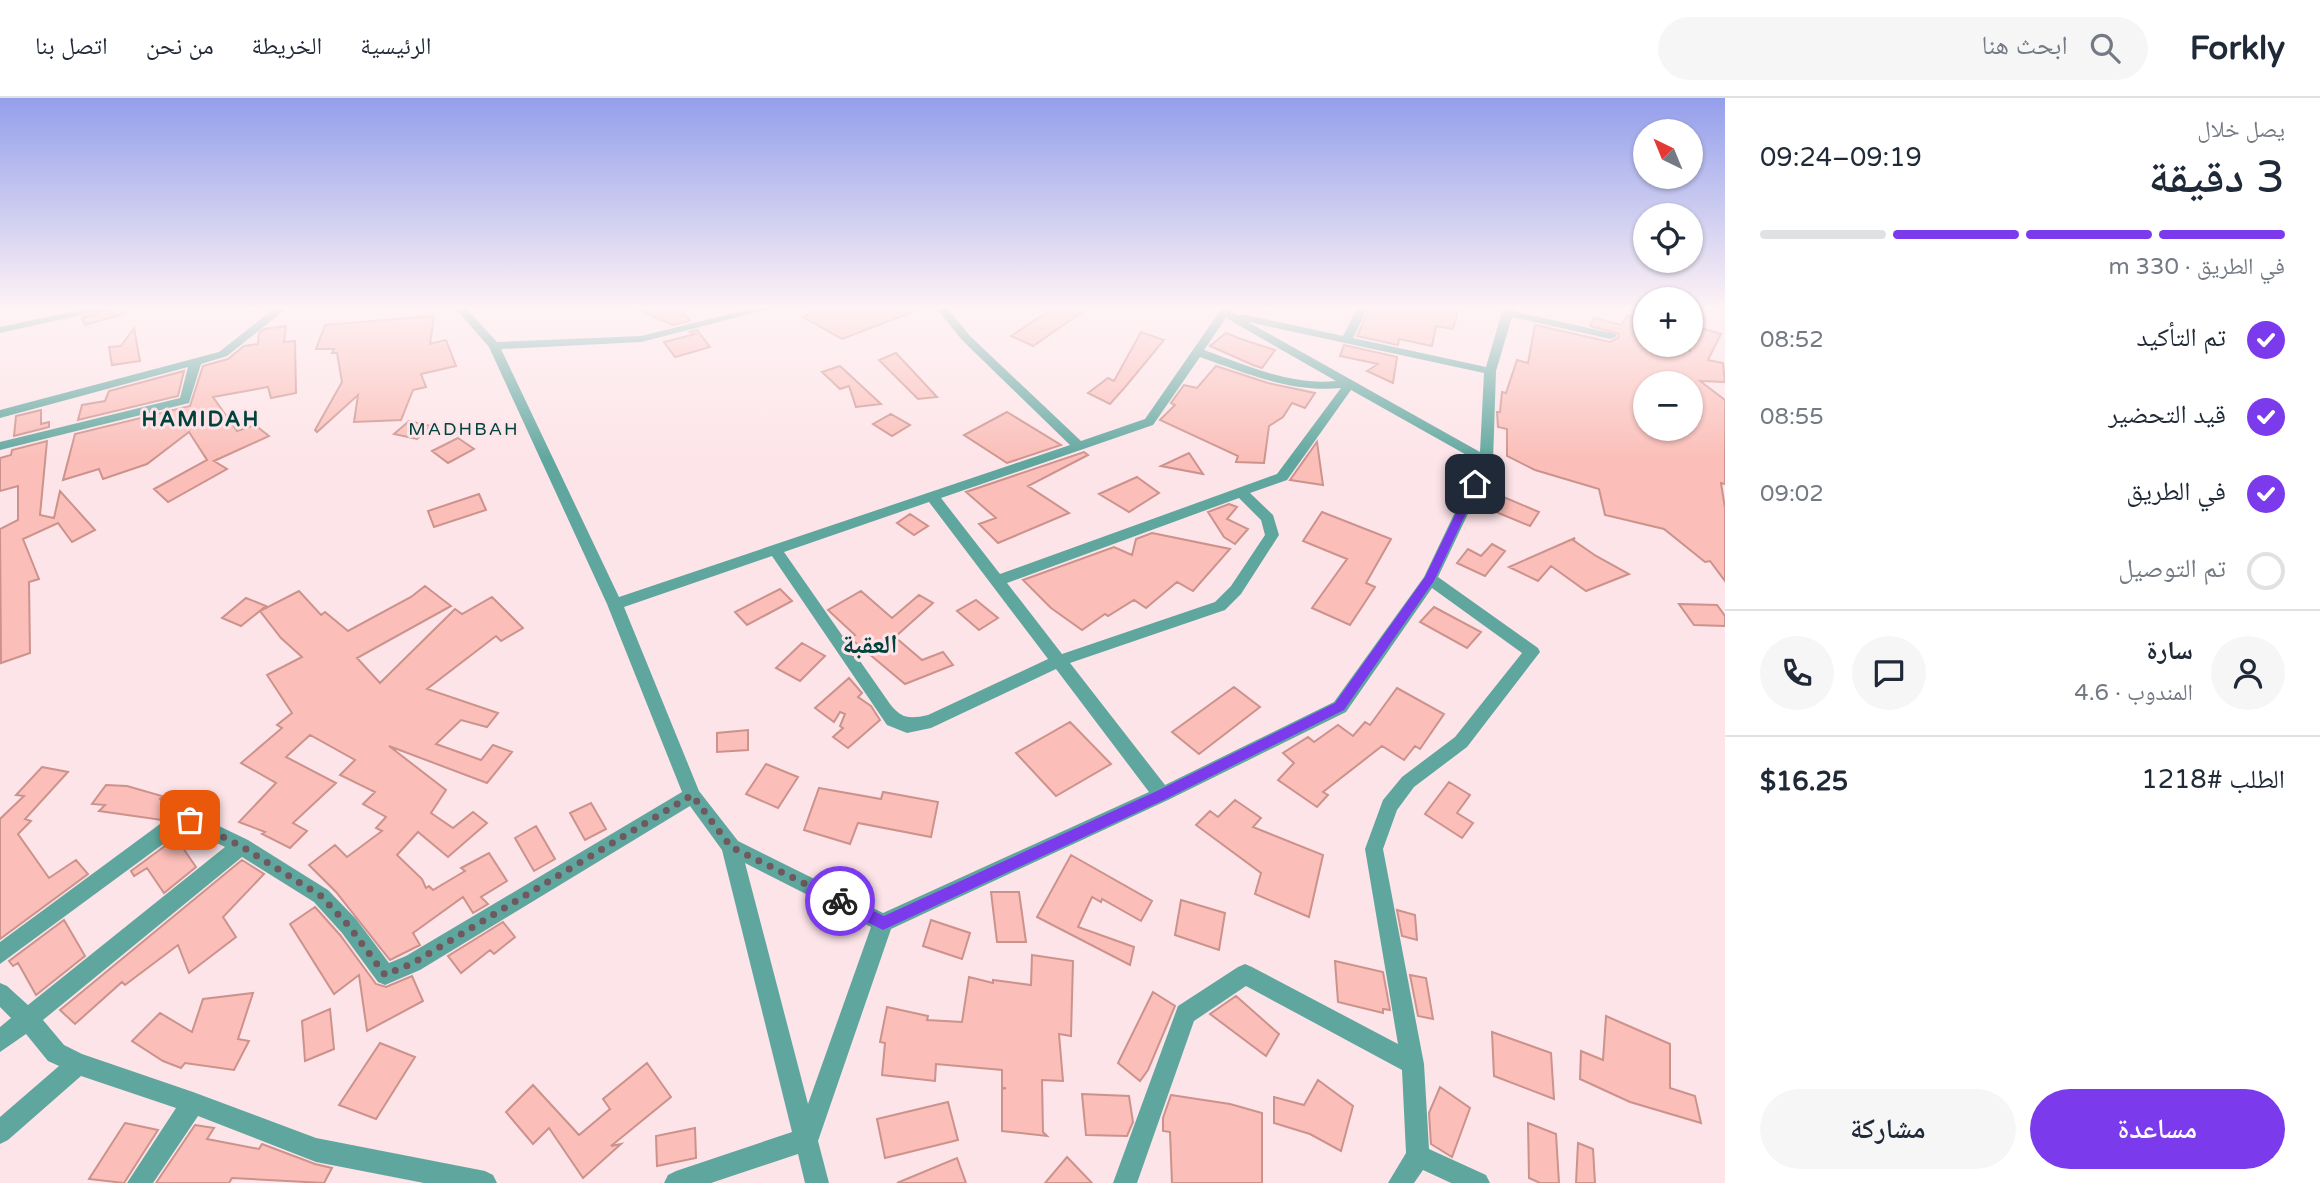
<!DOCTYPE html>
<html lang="ar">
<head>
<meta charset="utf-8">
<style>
	:root { --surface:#fff; --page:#f6f6f7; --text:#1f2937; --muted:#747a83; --line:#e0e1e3; --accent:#7c3aed }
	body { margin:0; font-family:"Varela Round","Noto Naskh Arabic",sans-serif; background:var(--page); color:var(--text); direction:rtl; height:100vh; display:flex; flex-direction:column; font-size:26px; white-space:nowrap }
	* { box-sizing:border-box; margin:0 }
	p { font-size:23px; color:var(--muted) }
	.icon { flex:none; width:38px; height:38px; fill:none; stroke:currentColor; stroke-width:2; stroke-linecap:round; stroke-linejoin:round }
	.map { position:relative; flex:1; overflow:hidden; direction:ltr }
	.drawer { display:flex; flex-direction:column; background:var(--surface); width:595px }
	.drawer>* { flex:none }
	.needle { width:46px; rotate:317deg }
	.buttons { position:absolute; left:1633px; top:21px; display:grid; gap:14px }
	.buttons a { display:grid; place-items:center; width:70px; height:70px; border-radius:50%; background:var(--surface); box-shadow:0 2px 5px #0004; font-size:35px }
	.pin { position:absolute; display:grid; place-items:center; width:60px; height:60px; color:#fff; margin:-30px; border-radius:14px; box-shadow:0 4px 10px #0006 }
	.courier { position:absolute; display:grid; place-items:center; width:70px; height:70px; margin:-35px; border:5px solid #7c3aed; border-radius:50%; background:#fff; color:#222; box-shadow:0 2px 9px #0007 }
	.overview em { font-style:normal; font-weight:600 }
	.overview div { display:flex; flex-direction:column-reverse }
	.overview { display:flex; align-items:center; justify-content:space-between; height:119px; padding:0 35px }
	h1 { font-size:46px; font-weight:600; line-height:52px }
	.bar { display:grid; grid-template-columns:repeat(4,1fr); gap:10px 7px; align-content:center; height:84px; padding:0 35px }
	.bar i { height:9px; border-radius:5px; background:var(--line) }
	.bar .selected { background:var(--accent) }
	.bar p { grid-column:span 4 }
	.line { display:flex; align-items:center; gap:18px; padding:0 35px; border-top:2px solid var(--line) }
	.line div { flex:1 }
	.round { display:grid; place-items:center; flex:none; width:74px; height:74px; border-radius:37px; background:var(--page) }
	ol { padding:0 35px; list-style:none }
	li { display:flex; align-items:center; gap:21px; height:77px }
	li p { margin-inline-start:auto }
	li .icon { padding:7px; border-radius:50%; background:var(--accent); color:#fff; stroke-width:4 }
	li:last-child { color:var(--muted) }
	li i { width:38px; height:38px; border:4px solid var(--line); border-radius:50% }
	.action { display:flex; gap:14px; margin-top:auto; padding:14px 35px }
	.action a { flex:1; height:80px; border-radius:42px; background:var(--accent); color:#fff; font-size:28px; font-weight:600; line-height:80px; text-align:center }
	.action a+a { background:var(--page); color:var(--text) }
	header { display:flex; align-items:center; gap:42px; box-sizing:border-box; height:98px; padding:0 35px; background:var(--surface); border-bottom:2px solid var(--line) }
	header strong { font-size:33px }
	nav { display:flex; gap:38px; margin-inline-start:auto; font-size:24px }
	.search { width:490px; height:63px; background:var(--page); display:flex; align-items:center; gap:18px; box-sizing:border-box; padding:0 24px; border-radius:38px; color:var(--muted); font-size:26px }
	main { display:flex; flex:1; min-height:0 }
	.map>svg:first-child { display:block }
	.building { fill:#fbbeb8; stroke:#cc928c; stroke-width:2; fill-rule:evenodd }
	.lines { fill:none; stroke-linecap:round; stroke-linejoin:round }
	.minor { fill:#5fa79e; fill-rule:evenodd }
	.route { fill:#7c3aed }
	.done { stroke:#6f595e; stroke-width:7; stroke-dasharray:0 12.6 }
	.labels { text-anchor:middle; stroke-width:6; stroke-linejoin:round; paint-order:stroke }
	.far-neighbourhood-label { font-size:18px; letter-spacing:2px; fill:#00423c; stroke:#fde4e8 }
	.far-district-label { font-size:21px; font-weight:bold; letter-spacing:2px; fill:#00423c; stroke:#fde4e8 }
	.district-label { font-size:26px; font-weight:bold; fill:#00423c; stroke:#fde4e8 }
</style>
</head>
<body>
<header>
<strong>Forkly</strong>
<div class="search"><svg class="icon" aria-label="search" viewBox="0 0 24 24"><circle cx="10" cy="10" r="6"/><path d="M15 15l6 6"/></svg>ابحث هنا</div>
<nav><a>الرئيسية</a><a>الخريطة</a><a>من نحن</a><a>اتصل بنا</a></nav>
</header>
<main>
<section class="drawer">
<div class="overview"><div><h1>3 دقيقة</h1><p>يصل خلال</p></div><em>09:19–09:24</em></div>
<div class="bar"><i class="selected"></i><i class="selected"></i><i class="selected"></i><i></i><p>في الطريق · 330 m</p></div>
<ol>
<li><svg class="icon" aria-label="check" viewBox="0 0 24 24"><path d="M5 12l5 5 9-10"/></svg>تم التأكيد<p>08:52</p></li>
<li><svg class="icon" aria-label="check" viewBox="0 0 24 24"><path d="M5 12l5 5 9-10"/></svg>قيد التحضير<p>08:55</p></li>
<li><svg class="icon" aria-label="check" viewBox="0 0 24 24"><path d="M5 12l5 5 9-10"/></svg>في الطريق<p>09:02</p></li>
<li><i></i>تم التوصيل</li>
</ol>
<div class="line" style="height:126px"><a class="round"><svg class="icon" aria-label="person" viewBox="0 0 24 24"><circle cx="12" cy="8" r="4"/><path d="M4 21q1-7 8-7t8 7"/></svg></a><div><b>سارة</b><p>المندوب · 4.6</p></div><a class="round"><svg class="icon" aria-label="chat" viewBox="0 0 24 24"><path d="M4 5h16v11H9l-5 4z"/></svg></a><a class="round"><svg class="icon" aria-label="phone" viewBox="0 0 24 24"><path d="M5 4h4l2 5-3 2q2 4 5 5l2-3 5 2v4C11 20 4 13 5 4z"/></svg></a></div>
<div class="line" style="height:91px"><div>الطلب #1218</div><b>$16.25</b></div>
<div class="action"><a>مساعدة</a><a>مشاركة</a></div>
</section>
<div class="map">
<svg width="1725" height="1085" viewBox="0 0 1725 1085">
	<rect width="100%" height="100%" fill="#fde4e8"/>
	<path class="building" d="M115,210H125L126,215L85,227L82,220Z
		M634,210H680L690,223L673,227Z
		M822,210H918V212L842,241L803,219Z
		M1053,210H1088L1033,248L1011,238Z
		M1370,210H1459L1453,231L1436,228L1432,248L1399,241L1398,247L1357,238Z
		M1628,217L1645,222V247H1669L1690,253V227L1721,236L1708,262L1723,265L1725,284L1700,283L1725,302V386L1721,385L1725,410V483L1710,463L1705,464L1664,431L1605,417L1599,391L1535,372L1507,358V331L1498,329L1497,314H1500L1502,294L1506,295L1517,262L1528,265L1535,227L1610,244L1618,240L1619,236L1590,228L1594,220L1621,227ZM1645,285H1690V333L1669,335L1645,331Z
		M434,218L430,246L446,242L456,268L421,276L426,289L413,292L401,322L354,324L358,297L317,334L315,332L342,284L337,255H332L334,251H316L325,227Z
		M286,228L284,244L295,243L296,295L271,300L268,289L213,299L237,333L255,327L269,338L214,363L227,371L168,404L154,391L207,362L189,334L147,366L103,381L99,371L63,382L75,336L190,308L203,268L228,261L244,248L258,246L259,235L264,231Z
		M134,230L140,263L112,267L109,249L121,248Z
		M697,232L710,249L675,259L664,244L695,236L690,234Z
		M1141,234L1164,242L1126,288L1110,306L1088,295L1108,280L1114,283Z
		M1226,235L1241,241L1275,252L1262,270L1253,267L1210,248Z
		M1344,247L1397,259L1393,285L1367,273L1378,266L1340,258Z
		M896,255L937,299L918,301L879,262Z
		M840,268L853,280L881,306L856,309L849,288L840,291L822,274Z
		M1216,268L1268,285L1315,295L1305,310L1292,305L1283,319L1269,328L1264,365L1236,364L1238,358L1160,322L1175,307L1171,305L1184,287L1197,290Z
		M184,273L178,298L78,322L82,307L105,303L109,293Z
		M41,312V326L49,324V329L14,338L16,318Z
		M1007,314L1061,347L1007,365L964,337Z
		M891,316L910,327L892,338L873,326Z
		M409,323L431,328L417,341L394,336Z
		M458,340L474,351L448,365L432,353Z
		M47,343L40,417L54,420L60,393L95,432L72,444L58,425L23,441L39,481L29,484L30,555L1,565L0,431L18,422V388L0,393V360L11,357L12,352Z
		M1317,344L1323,387L1290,382Z
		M1084,354L1088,357L1028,388L1069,415L998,445L979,426L996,420L966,394Z
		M1189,355L1203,376L1161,368Z
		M1137,379L1159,395L1129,414L1099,396Z
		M1494,395L1539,414L1530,428L1484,409Z
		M479,396L486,412L434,429L428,413Z
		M1229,406L1237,409L1227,421L1248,431L1235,446L1224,439L1208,414Z
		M1322,414L1391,441L1366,485L1375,489L1350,527L1312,510L1347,461L1303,443Z
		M910,416L928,428L914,437L897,425Z
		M1152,435L1230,451L1193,493L1177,484L1146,510L1134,502L1108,518L1105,516L1082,532L1051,510L1023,482L1114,449L1132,457L1136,441Z
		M1575,440L1573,442L1596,458L1629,476L1586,493L1551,468L1538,483L1509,469Z
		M1492,446L1505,453L1485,478L1457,465L1468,451L1481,458Z
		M425,488L451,508L357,560L380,585L455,511L462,516L492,499L523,530L501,543L496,538L427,591L498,615L487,629L461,622L436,646L481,662L493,647L512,654L487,685L389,648L446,692L431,715L453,730L473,714L487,725L448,759L418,734L397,757L422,781L426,790L429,788L433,792L465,773L461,770L489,755L507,783L481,799L488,806L473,815L463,799L413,835L420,847L390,862L336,794L309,767L335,747L347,759L382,733L376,730L386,719L363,706L375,694L340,677L355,662L310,637L286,659L336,685L293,725L307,733L290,750L262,736L265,734L239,724L276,685L241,665L282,630L277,627L292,615L267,577L302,559L281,540L260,513L299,493L321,517L325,514L348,533L411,499Z
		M780,491L792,503L747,527L735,514Z
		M861,493L892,520L919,497L933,505L895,539L922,562L943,554L953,567L905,586L850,540L855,537L828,512Z
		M246,500L266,508L241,528L222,520Z
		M976,502L998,520L979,532L957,513Z
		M1679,506L1717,507L1725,518V528L1694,527Z
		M1434,509L1481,534L1467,550L1420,524Z
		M802,545L825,558L800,583L776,570Z
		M849,580L862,595L858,599L871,608L880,622L848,650L833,639L843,630L840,628L845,616L840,614L834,624L815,610Z
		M1234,589L1260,609L1199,656L1172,634Z
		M1397,590L1444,616L1420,651L1415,648L1404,662L1382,648L1323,694L1328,697L1317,709L1278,682L1294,665L1283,655L1308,639L1314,644L1338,627L1353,638L1365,624L1370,627Z
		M1070,624L1111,666L1056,698L1016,655Z
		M748,632V652L717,654V635Z
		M766,666L798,679L778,710L746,696Z
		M42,669L68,674L25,721L31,723L18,736L49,780L76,762L88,776L0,841V721L24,698L16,697Z
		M1449,684L1470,697L1457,715L1473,725L1462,740L1425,716Z
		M106,687L127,688L162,698L160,701L180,715L162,722L99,713L105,707L92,706Z
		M819,690L881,701L883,694L938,704L931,739L858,725L850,746L804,732Z
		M1235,702L1261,720L1253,729L1323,757L1309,819L1255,796L1261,775L1196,727L1210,713L1218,719Z
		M591,705L606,731L585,742L570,715Z
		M536,728L555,761L534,773L515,740Z
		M176,740L196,769L164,795L147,770L134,778L131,773Z
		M1071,757L1152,803L1141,823L1102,801L1101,804L1092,799L1078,829L1134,849L1130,867L1037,819Z
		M242,762L264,776L223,819L236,839L189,875L178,847L125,887L122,884L75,926L60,912Z
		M991,794H1019L1026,844H997Z
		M1181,802L1225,815L1219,852L1175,837Z
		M315,809L340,837L376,886L386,889L412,878L423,903L367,933L359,877L334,896L290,826Z
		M1397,812L1415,817L1417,842L1402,838Z
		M64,822L85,858L36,897L18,865L13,868L9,863Z
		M931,822L970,835L962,861L923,848Z
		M503,824L515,839L494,856L490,852L461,875L448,858Z
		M1032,857L1073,863L1071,938L1059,936L1063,983L1042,982L1043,1034L1047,1038L1002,1033V991L1006,990H1002V972L936,966L935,983L882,977L885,945L880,944L887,909L928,918L927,922L962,924L969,879L993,885V882L1031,887Z
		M1335,863L1383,874L1390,912L1383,911V915L1338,904Z
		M1410,877L1426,880L1433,921L1418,918Z
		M1153,894L1175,908L1148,972L1140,983L1118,965Z
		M253,895L238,941L249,943L234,972L185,965L181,970L163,963L132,943L160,915L192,934L203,901Z
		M1236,898L1279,936L1266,958L1210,916Z
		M330,911L334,951L305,963L302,923Z
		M1606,918L1670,946V990L1695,998L1701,1025L1630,1004L1580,981L1581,953L1603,962Z
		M1492,934L1551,955L1554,1001L1494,978Z
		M380,945L415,959L376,1021L339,1007Z
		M647,965L671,999L611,1048L621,1046L583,1080L549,1030L533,1046L506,1014L533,987L579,1037L610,1011L603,1001Z
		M1318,982L1353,1008L1341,1053L1310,1036L1274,1025V999L1304,1007Z
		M1440,989L1470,1010L1452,1059L1431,1046L1429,1015Z
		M1082,996L1129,998L1133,1024L1127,1038L1086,1037Z
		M1171,997L1230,1006L1262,1015V1085H1172L1170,1034L1163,1033V1020Z
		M948,1004L958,1042L885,1060L877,1021Z
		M125,1025L158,1032L124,1085L89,1081Z
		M1528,1025L1556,1036L1559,1085H1540L1529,1080Z
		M195,1027L214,1030L207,1041L259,1051L262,1046L315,1066L332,1070L324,1085L232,1080L229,1085H156Z
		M695,1030L696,1060L657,1068L656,1038Z
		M1578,1045L1593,1051L1595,1085H1576Z
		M1067,1059L1092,1085H1045Z
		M957,1060L966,1085H897Z"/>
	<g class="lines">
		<path class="minor" d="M90,210H113L0,235V229Z
			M275,210H287L227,258L201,266L189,305L0,352V344L180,300L188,269L0,320V312L219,254Z
			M455,210H466L497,244L641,238L754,210H774L641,244L501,251L619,499L1070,347L962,242L936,210H947L970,238L1081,343L1145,321L1222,210H1233L1231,214L1238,218L1242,216L1343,238L1357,210H1368L1353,240L1486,269L1503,210H1514L1513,213L1615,236L1617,238L1611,241L1512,219L1496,273L1493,363L1438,479L1538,550L1540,554L1467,649L1414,689L1397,712L1383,751L1424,966L1429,1051L1486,1077L1490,1085H1451L1423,1072L1414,1085H1388L1406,1055L1402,972L1246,888L1194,923L1137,1085H1113L1178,908L1238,869L1245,866L1252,869L1398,946L1365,751L1383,702L1402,679L1455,639L1522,555L1432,490L1346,614L1168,702L891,831L818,1043L829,1085H805L798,1056L711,1085H664L668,1077L676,1073L792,1034L722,752L690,708L420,872L385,887L378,884L342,835L314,804L242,759L43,922L64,947L82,956L193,994L316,1040L485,1073L493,1077L497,1085H424L316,1064L198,1018L153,1085H127L176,1010L81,978L8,1042L0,1046V1019L59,968L48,963L26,936L0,954V929L11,920L0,909V885L7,888L28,907L225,749L189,731L174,738L0,866V844L160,726L190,714L248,742L328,792L356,821L389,865L406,858L682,694L607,506L489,249ZM1226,220L1336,283C1291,288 1246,267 1204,252ZM1248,224L1484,275L1480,354ZM1200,259C1245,275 1292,295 1341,290L1277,376L1000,476L941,400L1153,327ZM1351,292L1479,364L1424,479L1334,604L1165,687L1070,565L1225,512L1241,496L1279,437L1273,417L1250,395L1287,382ZM1239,400L1261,422L1265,437L1231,488L1215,504L1062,556L1007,485ZM929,404L1048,561L928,617C909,621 902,621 890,606L784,454ZM772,458L887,627L907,635L931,630L1056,571L1149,694L883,815L738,743L699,693L624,509ZM745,765L871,829L808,1006Z"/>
	</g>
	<linearGradient id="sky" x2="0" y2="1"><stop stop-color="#949feb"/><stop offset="0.58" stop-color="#fef3f5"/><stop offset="1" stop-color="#fef3f5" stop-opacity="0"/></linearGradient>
	<rect width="1725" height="362" fill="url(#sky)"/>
	<path class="route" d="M1475,383L1480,386L1434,483L1344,612L1166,701L883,832L835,808V799L840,797L884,818L1157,693L1335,605L1425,479L1470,386Z"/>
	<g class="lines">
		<path class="done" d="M190,722L241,748L321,798L349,828L385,877L413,865L692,697L731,749L840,803"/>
	</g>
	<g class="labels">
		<g class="far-neighbourhood-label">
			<text x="464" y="337">MADHBAH</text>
		</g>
		<g class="far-district-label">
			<text x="201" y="328">HAMIDAH</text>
		</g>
		<g class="district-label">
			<text x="870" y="555">العقبة</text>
		</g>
	</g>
</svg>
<div class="buttons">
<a><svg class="needle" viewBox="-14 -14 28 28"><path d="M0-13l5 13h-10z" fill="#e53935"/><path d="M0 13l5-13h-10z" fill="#747a83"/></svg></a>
<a><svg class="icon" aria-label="locate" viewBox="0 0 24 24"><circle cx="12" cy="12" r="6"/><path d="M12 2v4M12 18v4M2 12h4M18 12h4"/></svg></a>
<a>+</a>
<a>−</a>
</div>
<div class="pin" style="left:190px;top:722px;background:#ea580c"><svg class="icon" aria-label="bag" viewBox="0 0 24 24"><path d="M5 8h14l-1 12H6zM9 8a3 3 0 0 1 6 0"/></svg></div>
<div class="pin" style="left:1475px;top:386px;background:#1f2937"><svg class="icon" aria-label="home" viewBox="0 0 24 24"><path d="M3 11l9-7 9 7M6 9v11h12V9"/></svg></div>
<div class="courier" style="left:840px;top:803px"><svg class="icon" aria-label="bike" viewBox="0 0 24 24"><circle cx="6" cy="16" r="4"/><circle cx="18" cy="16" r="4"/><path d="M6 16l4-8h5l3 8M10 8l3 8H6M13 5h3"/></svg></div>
</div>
</main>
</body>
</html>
